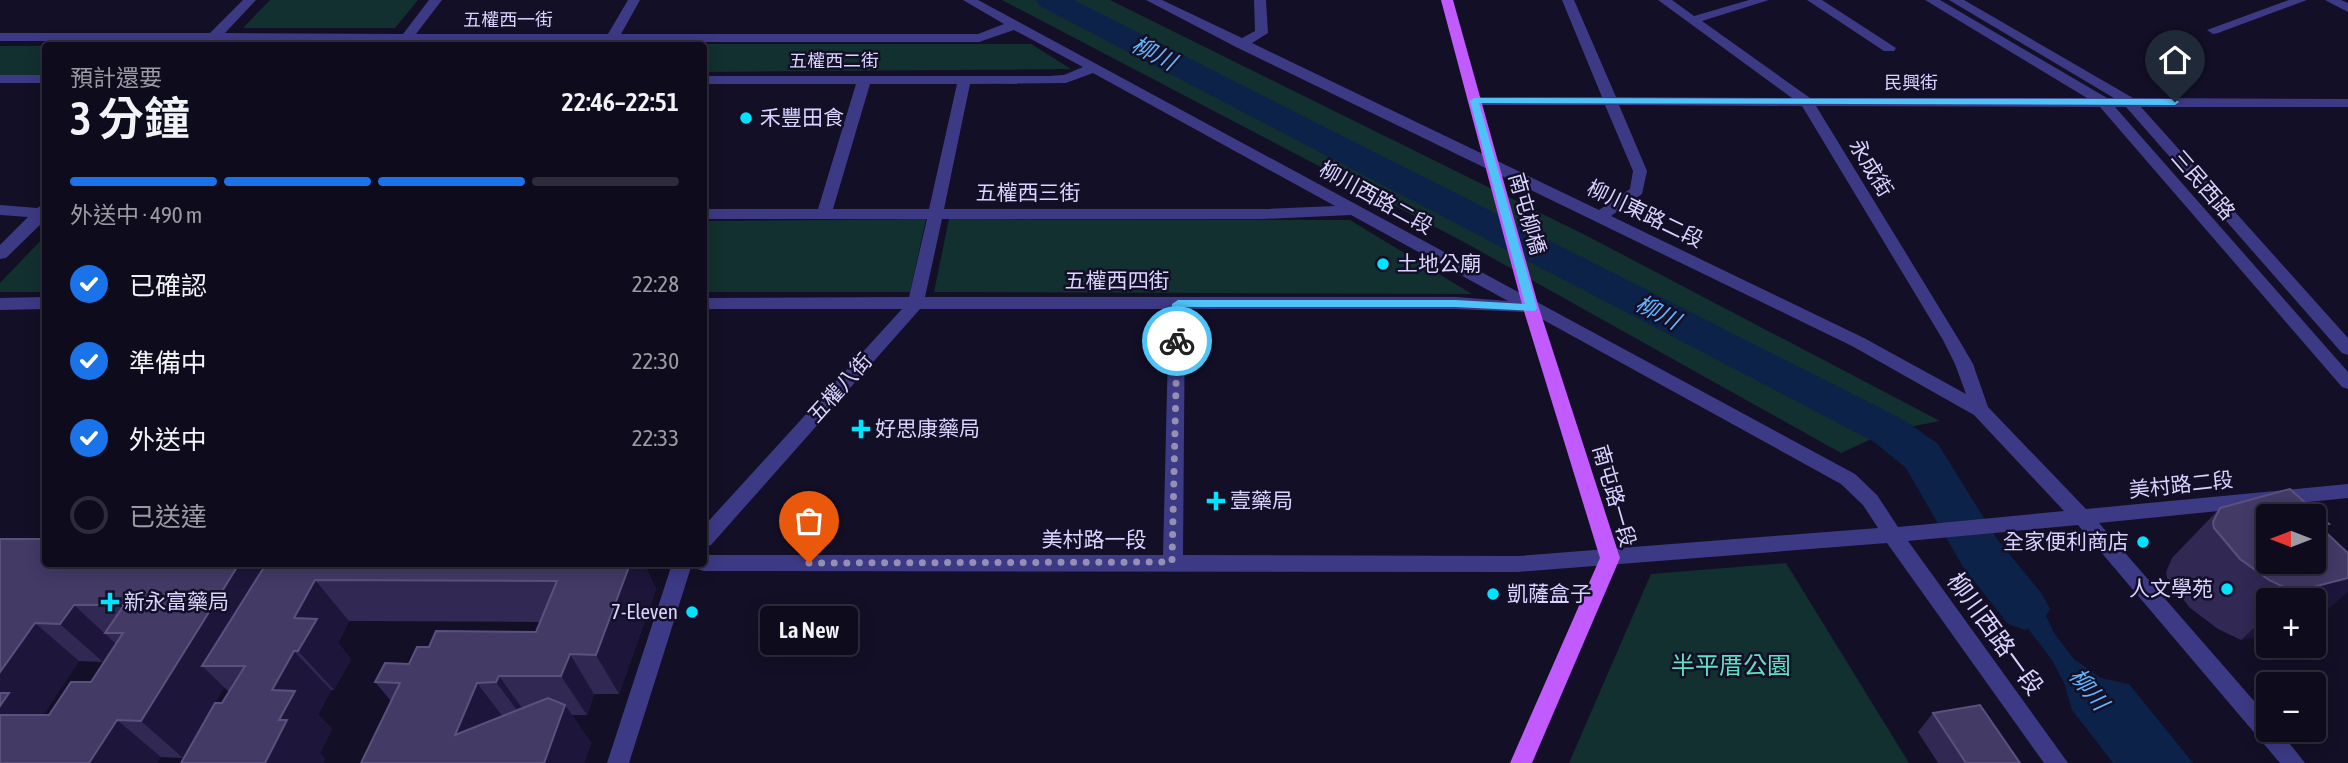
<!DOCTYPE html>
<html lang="zh-TW">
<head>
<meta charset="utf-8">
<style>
	:root { --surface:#0e0b1c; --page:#171425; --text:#f1f3f6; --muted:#9b9ba3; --line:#2e2b3b; --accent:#1a73e8 }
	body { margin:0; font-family:"Asap Condensed","Noto Sans TC",sans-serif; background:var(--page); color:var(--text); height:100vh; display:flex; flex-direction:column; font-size:26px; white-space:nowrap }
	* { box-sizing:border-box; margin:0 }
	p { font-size:23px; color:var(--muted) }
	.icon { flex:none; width:38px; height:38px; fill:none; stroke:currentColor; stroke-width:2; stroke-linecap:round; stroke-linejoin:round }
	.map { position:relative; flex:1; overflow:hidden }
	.details { position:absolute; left:42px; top:42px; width:665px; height:525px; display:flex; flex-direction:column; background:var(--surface); border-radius:7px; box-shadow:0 4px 18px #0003,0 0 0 2px var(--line) }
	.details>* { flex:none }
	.needle { width:46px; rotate:270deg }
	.buttons { position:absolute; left:2256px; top:504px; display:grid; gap:14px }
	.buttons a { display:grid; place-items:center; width:70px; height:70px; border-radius:7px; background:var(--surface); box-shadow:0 4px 18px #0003,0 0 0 2px var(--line); font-size:35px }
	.pin { position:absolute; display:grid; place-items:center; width:60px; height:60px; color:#fff; margin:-72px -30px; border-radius:50% 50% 50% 0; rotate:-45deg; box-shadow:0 0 7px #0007 }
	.pin .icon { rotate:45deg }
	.courier { position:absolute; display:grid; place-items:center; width:70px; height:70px; margin:-35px; border:5px solid #4fc3f7; border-radius:50%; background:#fff; color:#222; box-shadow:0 2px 9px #0007 }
	.bubble { position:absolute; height:49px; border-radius:7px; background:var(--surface); box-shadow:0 4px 18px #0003,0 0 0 2px var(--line); font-size:23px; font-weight:600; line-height:49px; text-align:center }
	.overview em { font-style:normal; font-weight:600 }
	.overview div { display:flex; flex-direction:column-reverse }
	.overview { display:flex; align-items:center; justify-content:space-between; height:119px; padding:0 28px }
	h1 { font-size:46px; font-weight:600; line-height:52px }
	.bar { display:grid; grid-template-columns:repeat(4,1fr); gap:10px 7px; align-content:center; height:84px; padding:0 28px }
	.bar i { height:9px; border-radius:5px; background:var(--line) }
	.bar .selected { background:var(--accent) }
	.bar p { grid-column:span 4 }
	ol { padding:0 28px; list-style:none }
	li { display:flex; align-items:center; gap:21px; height:77px }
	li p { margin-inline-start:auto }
	li .icon { padding:7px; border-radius:50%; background:var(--accent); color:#fff; stroke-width:4 }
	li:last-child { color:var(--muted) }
	li i { width:38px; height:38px; border:4px solid var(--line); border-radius:50% }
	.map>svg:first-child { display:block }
	.green { fill:#12302f }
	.water { fill:#0c2248 }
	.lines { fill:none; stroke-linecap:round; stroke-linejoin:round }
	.river { fill:#0c2248; fill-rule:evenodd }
	.minor { fill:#3d3a85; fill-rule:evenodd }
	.major { fill:#c25bff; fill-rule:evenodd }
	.wall { fill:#312854; fill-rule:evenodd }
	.shaded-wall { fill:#1d163a }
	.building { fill:#433a66; stroke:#5a527e; stroke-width:2; fill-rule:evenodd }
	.route { fill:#4fc3f7 }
	.done { stroke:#948fb3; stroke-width:7; stroke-dasharray:0 12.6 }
	.poi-dot { fill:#00e5ff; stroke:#130f26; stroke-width:2.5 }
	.labels { text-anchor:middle; stroke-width:5; stroke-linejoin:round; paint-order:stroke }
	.far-street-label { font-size:18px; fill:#d9d4ff; stroke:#130f26 }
	.poi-label { font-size:21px; fill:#d9d4ff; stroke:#130f26; text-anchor:start }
	.street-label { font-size:21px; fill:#d9d4ff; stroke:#130f26 }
	.water-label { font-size:23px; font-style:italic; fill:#62b6ff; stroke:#130f26 }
	.near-street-label { font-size:24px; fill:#d9d4ff; stroke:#130f26 }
	.near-park-label { font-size:24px; fill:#5fe0c0; stroke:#130f26 }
</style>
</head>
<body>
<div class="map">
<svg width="2348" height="763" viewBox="0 0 2348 763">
	<rect width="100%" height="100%" fill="#130f26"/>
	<path class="green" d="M270,0H418L395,28H243Z
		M1002,0H1110L1589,237L1940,421L1889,431L1841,453L1462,241Z
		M628,44H1031L1071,69L704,72V46Z
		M183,45L46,46L45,76H0V46Z
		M926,219L910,292H704V221Z
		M949,219L1350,220L1472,294L934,292Z
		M45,236V292H0V283Z
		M1786,563L1909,763H1569L1651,574Z"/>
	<path class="water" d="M2012,558L2041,605L2054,633L2074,659L2101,678L2129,684L2193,763H2113L2072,710L2064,683L2052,660L1982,569Z"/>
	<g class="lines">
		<path class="river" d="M1036,0H1074L1904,420L1938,444L1997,539L2042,594L2050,609L2042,624L2025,630L2008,624L1963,567L1906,468L1874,442L1040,6Z"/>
		<path class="minor" d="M243,0H256L225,33L403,34L429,0H442L416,34H608L628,0H640L621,34H978L1004,24L963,0H978L1855,474L1877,495L1898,527L2064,511L1974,415L1852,346L1236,47L1146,0H1162L1242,38L1255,31L1254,0H1266L1268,33L1252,43L1599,210L1630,189L1633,171L1605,105H1474L1467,101L1474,97H1602L1562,0H1574L1616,97L1792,98L1658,0H1672L1694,16L1749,0H1769L1702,21L1810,98H2087L1925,0H1940L2107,98H2114L1949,0H1964L2133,98L2348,99V107H2141L2348,338V355L2342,353L2126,107H2115L2348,372V389L2342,387L2100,107L1816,106L1959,340L1973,364L1988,407L2086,509L2348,484V498L2099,523L2268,717V730H2279L2305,763H2280L2078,525L1908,541L2068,763H2044L1887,543L1518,572L704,571L697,569L694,564H704V555H1163L1169,309H920L711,545L704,547V526L902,309H704V298L909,297L927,219H704V209H818L856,84H704V76H1048L1064,75L1083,67L1014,30L979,42H617L615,46H602L604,42L217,41L213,46H203V41H0V33H210ZM1093,73L1335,206L1263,209H944L970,84L1066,83ZM870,84H957L929,209H833ZM1619,105L1802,106L1943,340L1955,364L1966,394L1864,338L1611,216L1642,194L1647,171ZM1351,215L1508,301L1456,297H925L942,219H1263ZM1185,309H1456L1529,312L1841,484L1863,505L1878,528L1518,556L1183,555Z
			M1807,0H1822L1896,48L1894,51H1884Z
			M2289,0H2307L2218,33L2213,34L2207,30Z
			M2325,0H2341L2348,3V12Z
			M0,75H46V83H0Z
			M46,203V219L6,258L0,259V245L28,217L0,215V205L37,208Z
			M46,297V309L0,310V298Z
			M672,564H692L629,763H607Z"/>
		<path class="major" d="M1441,0H1453L1539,308L1620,558L1532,763H1510L1600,558L1523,308Z"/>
	</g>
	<path class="wall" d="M2220,508L2323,530L2314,600H2268V634L2241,640L2218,629L2190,608L2167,578L2166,572L2172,558Z
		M46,564H253L261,572L644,564L656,589L619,694H594L587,715H572L591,743L584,763H361L391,701L375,682L409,664L429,647L536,632L540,622L349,621L338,643L351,659L334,690H331L318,715L332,729L320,753L325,759L323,763H181L229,692L224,687L183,758L161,757L157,763H0ZM116,644L91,682L49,715H43L79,661L103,662Z
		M1933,713L2020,763H1938L1918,732Z"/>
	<path class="shaded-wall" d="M239,564H253L266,578L202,666L224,687L183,758L141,721Z
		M630,564H644L656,589L619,694L596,655Z
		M2348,578V592L2314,622V600H2285L2294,592Z
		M315,580L349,621L338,643L351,659L334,690L298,651L294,618Z
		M74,605L116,644L103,662L60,624Z
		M2268,615V634L2241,640Z
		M35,623L79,661L41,718L0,720V672Z
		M294,651L331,690L318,715L332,729L320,753L325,759L323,763H265L279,720L272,690Z
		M570,654L594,694L587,715L561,676Z
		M499,676L527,715L525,721L496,682Z
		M477,683L507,722L455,735Z
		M565,705L591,743L584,763H544Z
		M117,720L161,757L157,763H89Z"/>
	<path class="building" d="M2290,489L2329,524L2319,526L2348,553V578L2294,592L2269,580L2240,559L2214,528L2213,522L2220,508ZM2268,516H2314V562H2268Z
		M0,539H46V564H239L141,721L117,720L89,763H0V715H49L71,682H91L123,633H105L124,605H74L60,624L35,623L0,672Z
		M266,564H630L596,655L570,654L561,676H499L496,682L477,683L455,735L548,698L565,705L544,763H361L400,683L375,682L385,663L409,664L417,647H429L436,631L536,632L557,581L315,580L294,618L317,619L298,651H294L272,690L295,691L279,720H287L265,763H181L215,703H222L245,666H202Z
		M0,693H9L0,706Z
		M1980,705L2020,763H1966L1933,713Z"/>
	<path class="route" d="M1474,98L2175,99L2179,102L2175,105L1479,103L1537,308L1535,311L1456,307H1183L1182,341L1177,345L1173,344L1172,304L1178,300H1456L1525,304L1470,101Z"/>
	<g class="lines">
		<path class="done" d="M809,563L1172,562L1177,341"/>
	</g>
	<g class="poi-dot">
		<circle cx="746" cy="118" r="7"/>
		<circle cx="1383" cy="264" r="7"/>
		<path d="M857.5 418.5h7v7h7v7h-7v7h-7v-7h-7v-7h7z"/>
		<path d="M1212.5 490.5h7v7h7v7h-7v7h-7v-7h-7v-7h7z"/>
		<circle cx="2143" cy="542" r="7"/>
		<circle cx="2227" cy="589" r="7"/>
		<circle cx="1493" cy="594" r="7"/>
		<path d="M106.5 591.5h7v7h7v7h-7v7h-7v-7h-7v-7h7z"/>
		<circle cx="692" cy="612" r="7"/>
	</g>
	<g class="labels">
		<g class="far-street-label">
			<text x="508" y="26">五權西一街</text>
			<text x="834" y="67">五權西二街</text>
			<text x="1911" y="89">民興街</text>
		</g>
		<g class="poi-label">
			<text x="760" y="125">禾豐田食</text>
			<text x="1397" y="271">土地公廟</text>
			<text x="875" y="436">好思康藥局</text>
			<text x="1230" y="508">壹藥局</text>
			<text x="2129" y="549" text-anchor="end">全家便利商店</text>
			<text x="2213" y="596" text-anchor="end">人文學苑</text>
			<text x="1507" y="601">凱薩盒子</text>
			<text x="124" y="609">新永富藥局</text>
			<text x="678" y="619" text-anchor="end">7-Eleven</text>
		</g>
		<g class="street-label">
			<text transform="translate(1871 168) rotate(59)" y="7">永成街</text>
			<text transform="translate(2203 185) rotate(49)" y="7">三民西路</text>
			<text x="1028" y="200">五權西三街</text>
			<text transform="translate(1376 198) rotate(29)" y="7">柳川西路二段</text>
			<text transform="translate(1527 214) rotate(74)" y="7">南屯柳橋</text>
			<text transform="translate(1645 214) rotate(26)" y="7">柳川東路二段</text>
			<text x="1117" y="288">五權西四街</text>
			<text transform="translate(840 388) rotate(-48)" y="7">五權八街</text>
			<text transform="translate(2181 485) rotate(-6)" y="7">美村路二段</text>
			<text transform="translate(1614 496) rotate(74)" y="7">南屯路一段</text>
			<text x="1094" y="547">美村路一段</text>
		</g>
		<g class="water-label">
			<text transform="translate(1154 53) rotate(27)" y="8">柳川</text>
			<text transform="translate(1658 312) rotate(27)" y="8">柳川</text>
			<text transform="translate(2089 689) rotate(51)" y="8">柳川</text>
		</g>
		<g class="near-street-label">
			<text transform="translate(1995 634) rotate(54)" y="8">柳川西路一段</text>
		</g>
		<g class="near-park-label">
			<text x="1731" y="674">半平厝公園</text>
		</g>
	</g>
</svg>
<div class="buttons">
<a><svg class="needle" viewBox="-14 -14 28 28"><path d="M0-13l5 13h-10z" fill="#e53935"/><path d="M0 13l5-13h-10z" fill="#9b9ba3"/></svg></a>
<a>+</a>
<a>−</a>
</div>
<div class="pin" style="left:809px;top:563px;background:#ea580c"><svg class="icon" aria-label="bag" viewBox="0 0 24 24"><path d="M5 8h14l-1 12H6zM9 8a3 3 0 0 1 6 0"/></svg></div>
<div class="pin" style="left:2175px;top:102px;background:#1f2937"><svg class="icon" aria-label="home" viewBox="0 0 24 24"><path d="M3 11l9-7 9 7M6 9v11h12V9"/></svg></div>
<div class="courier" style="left:1177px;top:341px"><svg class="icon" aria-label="bike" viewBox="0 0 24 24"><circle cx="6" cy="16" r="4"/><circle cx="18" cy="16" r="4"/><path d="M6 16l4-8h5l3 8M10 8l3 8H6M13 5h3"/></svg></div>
<div class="bubble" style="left:760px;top:606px;width:98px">La New</div>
<section class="details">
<div class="overview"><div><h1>3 分鐘</h1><p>預計還要</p></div><em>22:46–22:51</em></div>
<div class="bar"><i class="selected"></i><i class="selected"></i><i class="selected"></i><i></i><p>外送中 · 490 m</p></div>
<ol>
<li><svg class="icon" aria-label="check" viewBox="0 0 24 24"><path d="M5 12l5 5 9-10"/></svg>已確認<p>22:28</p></li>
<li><svg class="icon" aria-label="check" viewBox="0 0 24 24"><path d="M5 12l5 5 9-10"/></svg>準備中<p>22:30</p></li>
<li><svg class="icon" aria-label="check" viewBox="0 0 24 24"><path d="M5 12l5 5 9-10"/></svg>外送中<p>22:33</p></li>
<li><i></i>已送達</li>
</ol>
</section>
</div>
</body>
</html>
